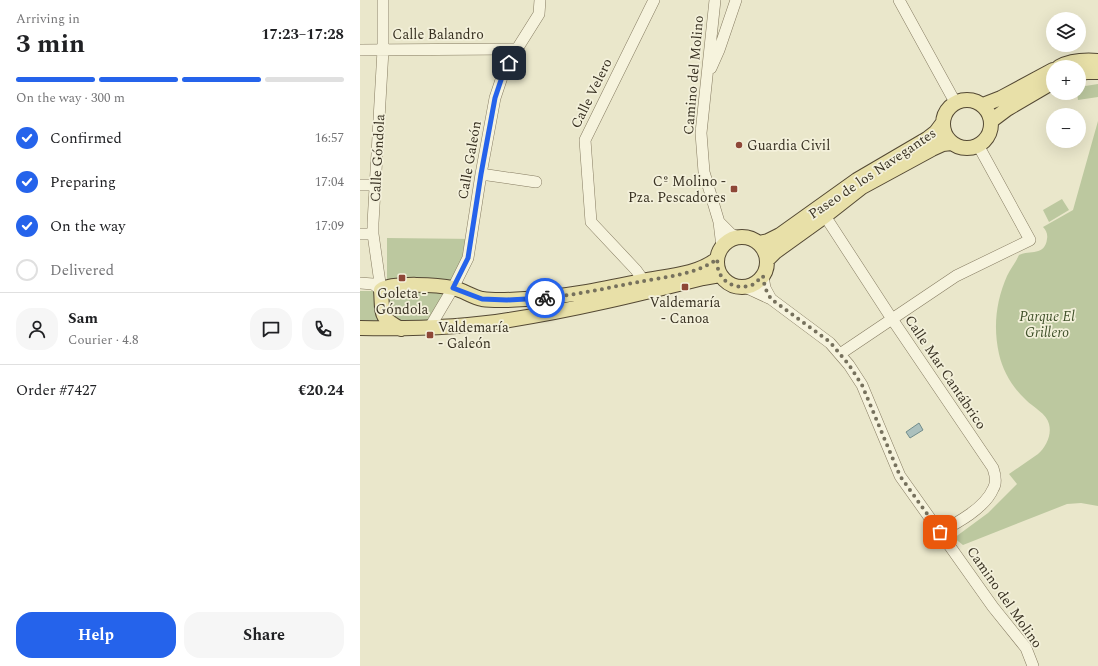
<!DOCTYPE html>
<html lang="en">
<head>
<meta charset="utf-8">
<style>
	:root { --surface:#fff; --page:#f6f6f6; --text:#202124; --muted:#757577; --line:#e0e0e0; --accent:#2563eb }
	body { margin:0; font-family:Spectral,serif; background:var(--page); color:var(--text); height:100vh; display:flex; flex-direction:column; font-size:15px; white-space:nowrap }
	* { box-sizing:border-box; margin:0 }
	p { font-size:13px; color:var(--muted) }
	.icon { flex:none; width:22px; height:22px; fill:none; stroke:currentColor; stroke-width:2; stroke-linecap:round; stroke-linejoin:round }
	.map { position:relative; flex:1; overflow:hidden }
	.drawer { display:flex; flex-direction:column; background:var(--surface); width:360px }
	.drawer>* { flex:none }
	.controls { position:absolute; left:686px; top:12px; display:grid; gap:8px }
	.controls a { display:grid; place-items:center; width:40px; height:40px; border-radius:50%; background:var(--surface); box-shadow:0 4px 16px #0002; font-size:20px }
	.pin { position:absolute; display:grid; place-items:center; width:34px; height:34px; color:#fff; margin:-17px; border-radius:8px; box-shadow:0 2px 6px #0006 }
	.courier { position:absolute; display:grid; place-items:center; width:40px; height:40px; margin:-20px; border:3px solid #2563eb; border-radius:50%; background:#fff; color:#222; box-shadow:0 1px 5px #0007 }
	.summary em { font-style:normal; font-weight:700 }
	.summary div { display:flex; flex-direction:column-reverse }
	.summary { display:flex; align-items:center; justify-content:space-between; height:68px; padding:0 16px }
	h1 { font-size:26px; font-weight:700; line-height:30px }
	.bar { display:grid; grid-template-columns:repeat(4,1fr); gap:6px 4px; align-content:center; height:48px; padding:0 16px }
	.bar i { height:5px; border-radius:3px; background:var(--line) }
	.bar .current { background:var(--accent) }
	.bar p { grid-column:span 4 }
	.line { display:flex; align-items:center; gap:10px; padding:0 16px; border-top:1px solid var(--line) }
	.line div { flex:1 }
	.round { display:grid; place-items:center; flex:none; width:42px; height:42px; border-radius:16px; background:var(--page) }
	ol { padding:0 16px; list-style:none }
	li { display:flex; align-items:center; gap:12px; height:44px }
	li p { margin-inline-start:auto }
	li .icon { padding:4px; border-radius:50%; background:var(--accent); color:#fff; stroke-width:4 }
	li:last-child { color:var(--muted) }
	li i { width:22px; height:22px; border:2px solid var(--line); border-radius:50% }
	.primary-button { display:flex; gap:8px; margin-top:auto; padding:8px 16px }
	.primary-button a { flex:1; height:46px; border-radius:16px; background:var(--accent); color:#fff; font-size:16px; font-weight:700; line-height:46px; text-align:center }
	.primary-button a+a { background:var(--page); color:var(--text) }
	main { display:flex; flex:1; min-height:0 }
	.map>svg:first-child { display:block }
	.green { fill:#bcc89f }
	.water { fill:#abc0bd; stroke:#728d8c }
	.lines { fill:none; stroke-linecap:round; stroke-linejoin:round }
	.minor-casing { stroke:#857b61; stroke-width:12 }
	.major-casing { stroke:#544934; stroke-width:16 }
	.minor { stroke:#f6f3dd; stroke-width:11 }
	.major { stroke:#e8e0a8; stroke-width:14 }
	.done { stroke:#76715d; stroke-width:4; stroke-dasharray:0 7.2 }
	.route { stroke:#2563eb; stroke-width:5 }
	.poi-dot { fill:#8e4737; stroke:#f3f0da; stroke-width:1.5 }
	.labels { text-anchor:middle; stroke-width:3.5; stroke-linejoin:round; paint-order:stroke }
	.street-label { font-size:14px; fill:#383122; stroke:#f3f0da }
	.poi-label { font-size:14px; fill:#383122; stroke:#f3f0da; text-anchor:start }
	.park-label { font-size:14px; font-style:italic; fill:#41522b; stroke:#f3f0da }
</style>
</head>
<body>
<main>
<section class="drawer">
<div class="summary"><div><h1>3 min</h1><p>Arriving in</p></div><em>17:23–17:28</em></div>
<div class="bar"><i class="current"></i><i class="current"></i><i class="current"></i><i></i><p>On the way · 300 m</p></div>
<ol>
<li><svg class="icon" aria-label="check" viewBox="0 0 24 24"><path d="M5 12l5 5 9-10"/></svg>Confirmed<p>16:57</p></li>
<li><svg class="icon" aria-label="check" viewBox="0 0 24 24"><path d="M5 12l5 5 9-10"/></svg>Preparing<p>17:04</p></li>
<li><svg class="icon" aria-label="check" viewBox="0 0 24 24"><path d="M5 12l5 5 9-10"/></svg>On the way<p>17:09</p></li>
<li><i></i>Delivered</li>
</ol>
<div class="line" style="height:72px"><a class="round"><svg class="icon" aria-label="person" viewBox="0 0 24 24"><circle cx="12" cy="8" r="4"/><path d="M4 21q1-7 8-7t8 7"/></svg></a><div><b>Sam</b><p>Courier · 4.8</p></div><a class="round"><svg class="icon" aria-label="chat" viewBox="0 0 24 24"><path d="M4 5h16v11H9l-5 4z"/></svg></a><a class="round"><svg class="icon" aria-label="phone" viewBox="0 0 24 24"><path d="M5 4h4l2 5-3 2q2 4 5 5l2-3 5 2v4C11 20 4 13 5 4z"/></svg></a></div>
<div class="line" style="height:52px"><div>Order #7427</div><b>€20.24</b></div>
<div class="primary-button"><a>Help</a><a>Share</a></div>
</section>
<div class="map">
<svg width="738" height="666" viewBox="0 0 738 666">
	<rect width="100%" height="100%" fill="#eae7cb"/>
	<path class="green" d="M738,84V97L718,100L717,93H719V87Z
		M738,121V506L721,503L707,504L603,545L594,538L628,513L657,484L649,474L678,454C686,447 692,435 689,424C687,414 673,407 666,400C653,388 643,372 639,354C633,327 636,301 647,276C650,269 656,262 659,255C670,250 685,256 687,239C688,234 686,230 683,227L713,210Z
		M702,199L709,210L689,222L683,210Z
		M27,238L116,239L67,325L0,323V291H27Z"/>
	<path class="water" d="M559,423L563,430L550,438L546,432Z"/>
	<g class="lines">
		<defs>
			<path id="minor" d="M355,0L341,133L344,172L359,222L362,247
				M539,0L595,102
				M0,50L157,49
				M351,68L359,50L376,0
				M121,174L176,182
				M0,185H15
				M465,216L532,319L633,468C635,474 637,483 633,489C625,508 597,523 580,532
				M359,222L371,234L377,237
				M0,234H13
				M403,276L405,288L411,299
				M282,281L281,277L276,270L231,222L225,140L294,0
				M0,283L13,284L21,290
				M385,287L411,299L470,343L489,365L502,385L540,476L633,607L666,648L673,666
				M21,290L13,234V223L23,50V0
				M70,327L93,288L108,258L121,174L135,98L142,77L157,49L179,14L180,0
				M480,354L596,276L670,240L618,145"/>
			<path id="major" d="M699,67C710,61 726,60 738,61
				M719,73L727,72H738
				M583 124a24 24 0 1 1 48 0a24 24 0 1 1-48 0Z
				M623,105L641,98L693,70
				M631,121L647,109L693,82
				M357 262a25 25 0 1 1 50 0a25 25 0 1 1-50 0Z
				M399,243L408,241L420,235L497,180L567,139L576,132L582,124
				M407,260L415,252L465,216L502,187L572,149L583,144L591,143
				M0,328C50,329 100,328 149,320C214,310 279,294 343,278L360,275
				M41,329C18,317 23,313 21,290C33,282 79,285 93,288C103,290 112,297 122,299C136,301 151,300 165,299C205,297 243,289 282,281C307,276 337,275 357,259"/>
		</defs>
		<use href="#minor" class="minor-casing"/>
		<use href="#major" class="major-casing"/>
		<use href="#minor" class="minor"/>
		<use href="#major" class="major"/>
	</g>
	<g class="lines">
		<path class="done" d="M185,298C216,295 247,288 278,282C304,277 336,275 357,259C358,264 357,270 360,274C366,286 382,290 394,284C397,282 400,278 403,276L405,288L411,299L470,342L489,365L502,385L540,476L580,532"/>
		<path class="route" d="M149,63L142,77L135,98L121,174L108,258L93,288L122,299L147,300L185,298"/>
	</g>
	<g class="poi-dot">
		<circle cx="379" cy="145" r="4"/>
		<rect x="370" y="185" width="8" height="8" rx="2"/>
		<rect x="38" y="274" width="8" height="8" rx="2"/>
		<rect x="321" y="283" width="8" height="8" rx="2"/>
		<rect x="66" y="331" width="8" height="8" rx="2"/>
	</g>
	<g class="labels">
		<g class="street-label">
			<text x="78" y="39">Calle Balandro</text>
			<text transform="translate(333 75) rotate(-85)" y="5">Camino del Molino</text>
			<text transform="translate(231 93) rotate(-64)" y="5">Calle Velero</text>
			<text transform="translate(17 158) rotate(-87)" y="5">Calle Góndola</text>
			<text transform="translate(109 160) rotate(-80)" y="5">Calle Galeón</text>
			<text transform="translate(512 173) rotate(-34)" y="5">Paseo de los Navegantes</text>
			<text transform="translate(586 372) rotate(56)" y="5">Calle Mar Cantábrico</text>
			<text transform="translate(645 597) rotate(55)" y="5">Camino del Molino</text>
		</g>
		<g class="poi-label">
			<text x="387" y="150">Guardia Civil</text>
			<text x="366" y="186" text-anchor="end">Cº Molino -<tspan x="366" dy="16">Pza. Pescadores</tspan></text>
			<text x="42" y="298" text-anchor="middle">Goleta -<tspan x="42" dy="16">Góndola</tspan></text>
			<text x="325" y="307" text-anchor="middle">Valdemaría<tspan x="325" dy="16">- Canoa</tspan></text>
			<text x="78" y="332">Valdemaría<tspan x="78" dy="16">- Galeón</tspan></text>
		</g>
		<g class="park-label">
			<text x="687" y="321">Parque El<tspan x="687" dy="16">Grillero</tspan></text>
		</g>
	</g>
</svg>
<div class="controls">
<a><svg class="icon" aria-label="layers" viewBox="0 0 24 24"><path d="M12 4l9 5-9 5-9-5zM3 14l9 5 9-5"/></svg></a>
<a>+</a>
<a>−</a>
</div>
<div class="pin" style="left:580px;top:532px;background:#ea580c"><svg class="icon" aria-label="bag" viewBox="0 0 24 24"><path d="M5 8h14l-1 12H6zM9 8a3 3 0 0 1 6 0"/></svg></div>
<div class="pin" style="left:149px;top:63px;background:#1f2937"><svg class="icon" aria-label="home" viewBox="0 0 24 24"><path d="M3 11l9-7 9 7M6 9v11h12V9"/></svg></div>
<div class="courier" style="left:185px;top:298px"><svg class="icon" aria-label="bike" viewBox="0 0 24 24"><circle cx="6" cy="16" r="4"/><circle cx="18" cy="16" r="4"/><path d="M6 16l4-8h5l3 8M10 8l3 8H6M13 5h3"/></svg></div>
</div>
</main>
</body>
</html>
